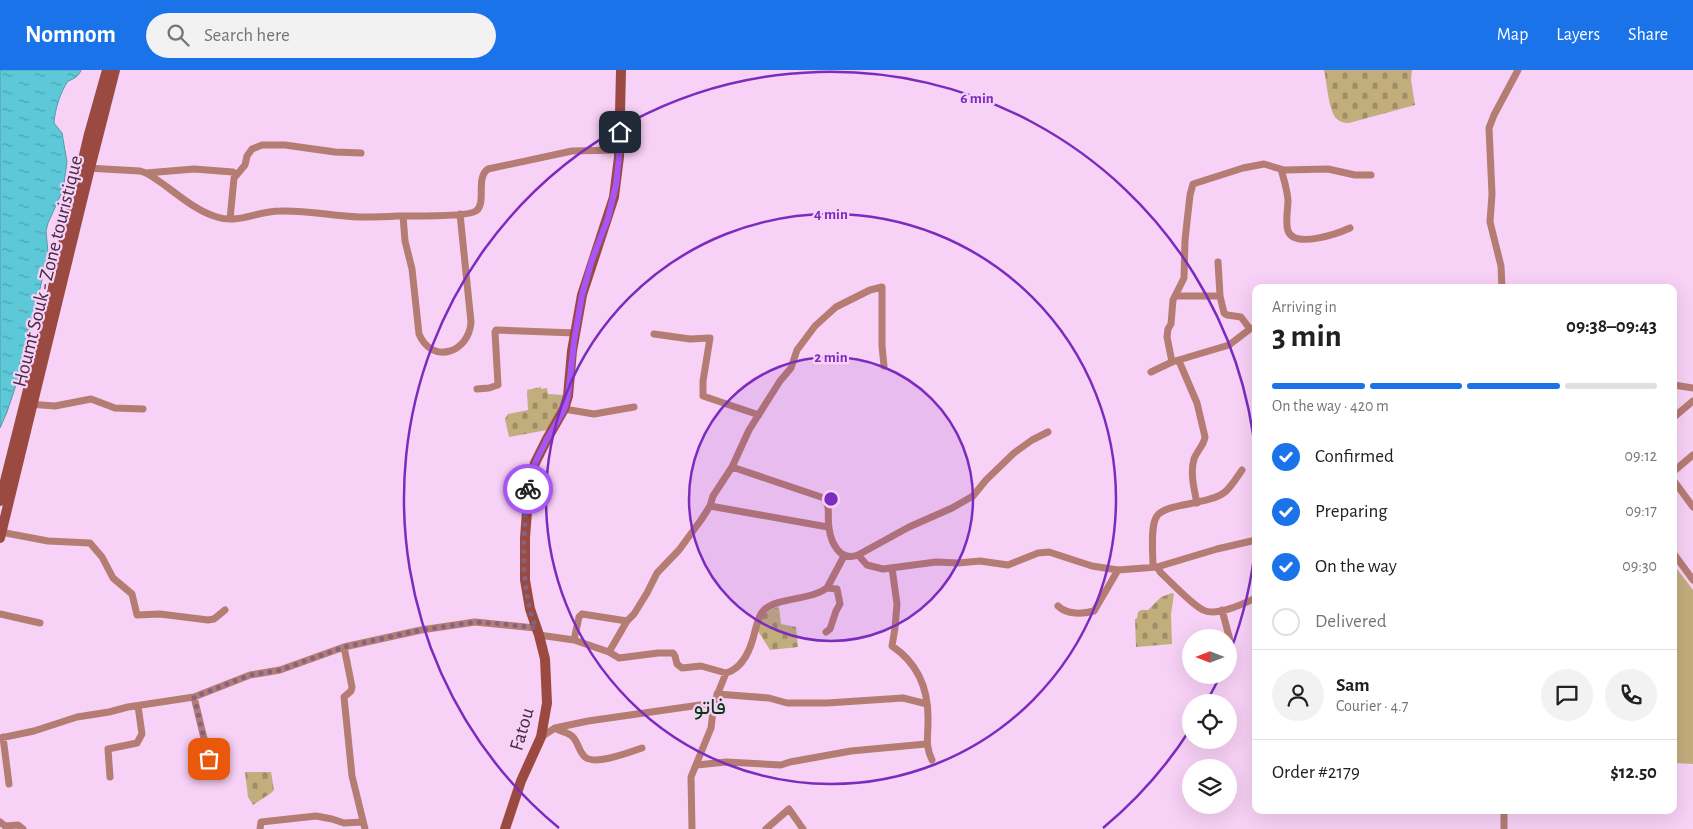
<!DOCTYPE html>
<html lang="en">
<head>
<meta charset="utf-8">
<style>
	:root { --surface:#fff; --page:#f2f2f2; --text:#202124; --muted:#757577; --line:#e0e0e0; --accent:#1a73e8 }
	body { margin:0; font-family:"Alegreya Sans",Vazirmatn,sans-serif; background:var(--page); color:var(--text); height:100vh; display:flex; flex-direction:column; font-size:19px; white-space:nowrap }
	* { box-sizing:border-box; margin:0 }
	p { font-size:16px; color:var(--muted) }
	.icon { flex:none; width:28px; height:28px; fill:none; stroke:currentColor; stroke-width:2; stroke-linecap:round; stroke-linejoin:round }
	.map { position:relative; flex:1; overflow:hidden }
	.side { position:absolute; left:1252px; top:214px; width:425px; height:530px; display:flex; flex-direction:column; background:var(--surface); border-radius:10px; box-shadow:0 5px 20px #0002 }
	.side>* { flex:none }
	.needle { width:32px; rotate:270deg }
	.controls { position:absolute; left:1182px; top:559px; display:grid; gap:10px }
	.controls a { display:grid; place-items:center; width:55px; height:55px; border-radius:50%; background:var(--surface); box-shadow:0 5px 20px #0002; font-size:25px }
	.pin { position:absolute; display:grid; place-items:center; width:42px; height:42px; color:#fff; margin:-21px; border-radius:10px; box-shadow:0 2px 8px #0006 }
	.courier { position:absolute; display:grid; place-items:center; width:50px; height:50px; margin:-25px; border:4px solid #a855f7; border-radius:50%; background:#fff; color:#222; box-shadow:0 1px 6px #0007 }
	.summary em { font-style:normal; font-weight:600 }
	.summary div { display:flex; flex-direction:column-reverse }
	.summary { display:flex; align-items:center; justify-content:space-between; height:85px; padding:0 20px }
	h1 { font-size:32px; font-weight:600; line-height:38px }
	.bar { display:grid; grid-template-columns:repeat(4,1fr); gap:8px 5px; align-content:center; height:60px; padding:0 20px }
	.bar i { height:6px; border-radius:4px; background:var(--line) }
	.bar .selected { background:var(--accent) }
	.bar p { grid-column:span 4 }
	.line { display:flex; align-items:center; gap:12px; padding:0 20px; border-top:1px solid var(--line) }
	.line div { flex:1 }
	.round { display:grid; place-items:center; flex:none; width:52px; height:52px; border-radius:26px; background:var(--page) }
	ol { padding:0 20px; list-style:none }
	li { display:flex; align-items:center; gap:15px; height:55px }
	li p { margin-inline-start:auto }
	li .icon { padding:5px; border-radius:50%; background:var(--accent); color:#fff; stroke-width:4 }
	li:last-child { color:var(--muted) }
	li i { width:28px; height:28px; border:2px solid var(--line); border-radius:50% }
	header { display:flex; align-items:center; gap:30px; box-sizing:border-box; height:70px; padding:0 25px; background:var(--accent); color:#fff }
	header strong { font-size:24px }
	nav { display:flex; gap:28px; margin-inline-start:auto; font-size:18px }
	.search { width:350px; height:45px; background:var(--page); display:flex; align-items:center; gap:12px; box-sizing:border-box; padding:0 18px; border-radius:28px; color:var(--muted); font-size:19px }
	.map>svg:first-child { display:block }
	.green { fill:#c2ad7d }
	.cemetery { fill:url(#cemetery-stones) }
	.water { fill:url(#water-ripples); stroke:#5699ab }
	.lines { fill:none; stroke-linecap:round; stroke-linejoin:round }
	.street { stroke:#b57c74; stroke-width:7 }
	.secondary { stroke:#9b4a41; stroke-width:10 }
	.done { stroke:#836482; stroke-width:5; stroke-dasharray:0 9 }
	.route { stroke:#a855f7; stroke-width:6 }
	.ring { fill:none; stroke:#7b2cbf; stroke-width:2.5 }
	.labels { text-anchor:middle; stroke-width:4.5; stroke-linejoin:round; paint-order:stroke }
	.street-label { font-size:20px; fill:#442a43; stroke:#f8d1f6 }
	.quarter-label { font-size:22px; fill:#053714; stroke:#f8d1f6 }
	.centre { fill:#7b2cbf; stroke:#f8d1f6; stroke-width:2.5 }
	.ring-label { font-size:15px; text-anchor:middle; font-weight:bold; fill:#7b2cbf; stroke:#f8d1f6; stroke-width:4.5; stroke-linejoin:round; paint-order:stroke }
</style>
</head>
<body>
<header>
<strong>Nomnom</strong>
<div class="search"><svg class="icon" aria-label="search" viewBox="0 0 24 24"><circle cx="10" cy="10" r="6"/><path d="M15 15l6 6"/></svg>Search here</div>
<nav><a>Map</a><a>Layers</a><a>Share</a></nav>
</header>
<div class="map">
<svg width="1693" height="759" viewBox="0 0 1693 759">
	<defs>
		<pattern id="cemetery-stones" width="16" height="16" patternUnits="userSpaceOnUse" patternTransform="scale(1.25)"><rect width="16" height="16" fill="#c2ad7d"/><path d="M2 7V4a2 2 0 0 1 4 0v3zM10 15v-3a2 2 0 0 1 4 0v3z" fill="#9f8d68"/></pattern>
		<pattern id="water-ripples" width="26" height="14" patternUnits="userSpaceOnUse" patternTransform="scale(1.25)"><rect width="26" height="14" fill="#5dc8d8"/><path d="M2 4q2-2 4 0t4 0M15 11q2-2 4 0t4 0" fill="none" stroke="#4ea3b1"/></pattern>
	</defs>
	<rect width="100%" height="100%" fill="#f8d1f6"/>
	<path class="green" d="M1674,495L1693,520V694L1674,693Z"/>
	<path class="cemetery" d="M1324,0H1412L1411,10L1415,35L1349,53C1344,53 1339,52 1335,47C1328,36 1327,13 1324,0Z
		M541,317V319L547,318L548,324L563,325L561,338L547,360L509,367L505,349L508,344L528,340L527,320Z
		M1172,523L1174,524L1171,544L1172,574L1136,577L1135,549L1137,548L1138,542L1141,540H1148L1161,527Z
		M779,537L781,554L796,557L798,577L770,580L758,561C761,548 764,540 779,537Z
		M245,702H271L274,720L271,723L253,735L248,727Z"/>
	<path class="water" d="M0,0H81C79,6 74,9 68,11C60,23 55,39 54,53L62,63L67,92L63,120L48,153L46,161L48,183L37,232L27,266L20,303L7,342L0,358Z"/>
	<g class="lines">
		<path class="street" d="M87,98L140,101L146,103C170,116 190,139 217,147C238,154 258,141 280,141C306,140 333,146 359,147C372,147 385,147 397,146C410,146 468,147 476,141C487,133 475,108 488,99L572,81L619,80
			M1281,99C1284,110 1287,119 1288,130C1288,139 1285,152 1288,161C1295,179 1339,163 1350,158
			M146,103L194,99L233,102L236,105
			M403,146L405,171L412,199L419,264C432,295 469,283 471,252L460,144
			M230,149L234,108L245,95L247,86L252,79L262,75H285L335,82L361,83
			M1218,192L1220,226
			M1502,218L1501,196L1490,152L1492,124L1489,58L1494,45L1518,0
			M1176,226H1220L1224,243L1227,245L1241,247L1250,259
			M654,264L690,269L710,268L703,311V326L759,345
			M1179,291L1197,333L1205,367C1204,375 1197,381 1194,389C1190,403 1194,419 1197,433
			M1172,292L1167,267L1168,259L1171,254L1173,230L1184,208L1185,170L1190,125L1193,114L1243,98L1264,94L1284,100L1328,99L1355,105H1371
			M1151,302L1172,292L1229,275L1250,259L1256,257
			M1674,315L1693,318
			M477,319L489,318L498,315L495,262L496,260L575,263
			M28,334L55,336L91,329L115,338L143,339
			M564,339L594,344L634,337
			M1674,347L1693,331
			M732,397L824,428C831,437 827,447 829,458C831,473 840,492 858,485L909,457L952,438L973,426L986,410L1014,383L1032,370L1048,362
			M1674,401L1693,385
			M1674,411L1693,437
			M710,436L828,457
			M0,462L48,471L90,473L102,487L113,508L132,524L137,545L160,544L208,550L214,549L225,540
			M1674,484L1693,510
			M858,485L867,495L883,499L936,492L958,493L980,491L1008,495L1038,483L1049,482L1092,496L1118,500L1157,497L1217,479L1256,470
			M1153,496C1153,484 1150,455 1157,446C1165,433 1209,435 1225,422C1232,416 1237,407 1242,400
			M1157,497L1161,503C1171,512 1192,535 1203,540C1216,547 1243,534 1256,528
			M892,498L897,534L895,558L892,576C919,594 929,620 928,652C928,668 925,675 932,690
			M1058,536C1067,545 1083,544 1094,541L1118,500
			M1222,540L1230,570L1229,579
			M0,544L40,553
			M826,562L830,559L836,541L840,534L837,519L827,518
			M539,565L574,570L609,582L619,588L658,583H673L675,586L677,594L682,598L701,596L726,603C744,598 751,578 755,561C757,554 758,546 764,540C777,528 806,530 822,521L827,518L844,486
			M574,570L579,547L582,544L627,551
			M344,577L352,617L351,621L344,627L352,706L365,759
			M609,582L627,551L634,544L647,523L657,503L679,480L701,450L710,436L713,426L732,397L749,360L780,311L791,298L797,280L815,256L836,237L870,220L882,217V276L884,296
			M717,624L769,628L787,633H827L903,628L927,634
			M194,627L209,689
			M555,658L588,651L714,633
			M3,667L9,714
			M541,667L555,658C561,662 568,662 573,667C578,672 579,682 585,687C595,696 630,682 642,678
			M0,668L34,661L77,647L109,642L128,637L194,627L250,605L280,600L344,577L421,560L475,552L535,558
			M697,695L726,692L781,695L790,692L851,681L926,674
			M110,707L108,679L137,673L142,664L138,636
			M1504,740V759
			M0,752L5,756L18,755L23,759
			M260,759L261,752L316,746L332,749L344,753L363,752
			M692,759L691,707L711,658L714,633L726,603
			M766,759L789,739L803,759"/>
		<path class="secondary" d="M0,431L43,260L89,64L107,0
			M0,468L90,98L115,0
			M505,759L521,711L541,667L547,633L545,589L539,565L530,539L525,510V468L529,415L535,393L547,369L564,339L568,326L572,281L582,225L614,127L619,87L621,0"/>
	</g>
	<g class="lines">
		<path class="done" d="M209,689L194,627L250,605L280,600L344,577L421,560L475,552L504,554L536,558C519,515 523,464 528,419"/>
		<path class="route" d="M528,419L535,393L547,369L564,340L568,326L574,272L582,225L592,190L608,148L616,115L619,87L620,62"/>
	</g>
	<circle cx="831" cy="429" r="142" fill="#7b2cbf" fill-opacity=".12"/>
	<g class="ring">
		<circle cx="831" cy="429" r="142"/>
		<circle cx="831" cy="429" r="285"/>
		<path d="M1256 470A427 427 0 0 1 1230 582M1220 606A427 427 0 0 1 1208 629M1191 658A427 427 0 0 1 1103 758M559 758A427 427 0 1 1 1256 388"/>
	</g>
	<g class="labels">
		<g class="street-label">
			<text transform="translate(47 201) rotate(-76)" y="7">Houmt Souk - Zone touristique</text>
			<text transform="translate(521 659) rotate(-74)" y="7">Fatou</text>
		</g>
		<g class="quarter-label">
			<text x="710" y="644">فاتو</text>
		</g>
	</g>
	<circle cx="831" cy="429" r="8" class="centre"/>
	<g class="ring-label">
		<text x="977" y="33">6 min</text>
		<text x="831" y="149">4 min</text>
		<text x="831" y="292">2 min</text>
	</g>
</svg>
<div class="controls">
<a><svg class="needle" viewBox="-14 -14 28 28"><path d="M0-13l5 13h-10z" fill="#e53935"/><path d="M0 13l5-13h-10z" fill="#757577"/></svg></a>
<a><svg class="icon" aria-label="locate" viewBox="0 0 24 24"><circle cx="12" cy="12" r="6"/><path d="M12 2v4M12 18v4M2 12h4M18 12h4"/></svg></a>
<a><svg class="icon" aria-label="layers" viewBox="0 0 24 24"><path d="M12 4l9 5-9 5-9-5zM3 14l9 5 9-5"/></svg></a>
</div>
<div class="pin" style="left:209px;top:689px;background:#ea580c"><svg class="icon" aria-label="bag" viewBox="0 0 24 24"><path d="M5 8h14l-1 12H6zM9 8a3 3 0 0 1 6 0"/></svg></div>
<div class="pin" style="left:620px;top:62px;background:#1f2937"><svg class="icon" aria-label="home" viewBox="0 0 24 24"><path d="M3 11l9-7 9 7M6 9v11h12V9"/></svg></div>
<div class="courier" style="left:528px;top:419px"><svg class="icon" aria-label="bike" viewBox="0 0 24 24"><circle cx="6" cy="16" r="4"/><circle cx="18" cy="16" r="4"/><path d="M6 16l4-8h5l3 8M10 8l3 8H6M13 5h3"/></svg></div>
<section class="side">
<div class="summary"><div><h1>3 min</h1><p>Arriving in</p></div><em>09:38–09:43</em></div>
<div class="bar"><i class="selected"></i><i class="selected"></i><i class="selected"></i><i></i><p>On the way · 420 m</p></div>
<ol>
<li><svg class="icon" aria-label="check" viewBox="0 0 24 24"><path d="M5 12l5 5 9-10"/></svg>Confirmed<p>09:12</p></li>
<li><svg class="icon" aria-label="check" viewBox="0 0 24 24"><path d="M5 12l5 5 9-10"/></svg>Preparing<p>09:17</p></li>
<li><svg class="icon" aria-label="check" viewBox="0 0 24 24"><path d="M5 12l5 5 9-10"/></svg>On the way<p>09:30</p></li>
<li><i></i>Delivered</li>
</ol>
<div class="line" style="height:90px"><a class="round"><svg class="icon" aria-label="person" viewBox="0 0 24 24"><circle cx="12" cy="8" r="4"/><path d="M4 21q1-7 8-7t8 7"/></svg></a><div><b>Sam</b><p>Courier · 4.7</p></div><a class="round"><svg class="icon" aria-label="chat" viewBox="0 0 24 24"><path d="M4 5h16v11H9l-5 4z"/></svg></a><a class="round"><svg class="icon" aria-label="phone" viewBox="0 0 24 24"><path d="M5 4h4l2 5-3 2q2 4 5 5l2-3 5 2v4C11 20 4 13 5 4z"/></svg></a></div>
<div class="line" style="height:65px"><div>Order #2179</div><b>$12.50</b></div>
</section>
</div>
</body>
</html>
